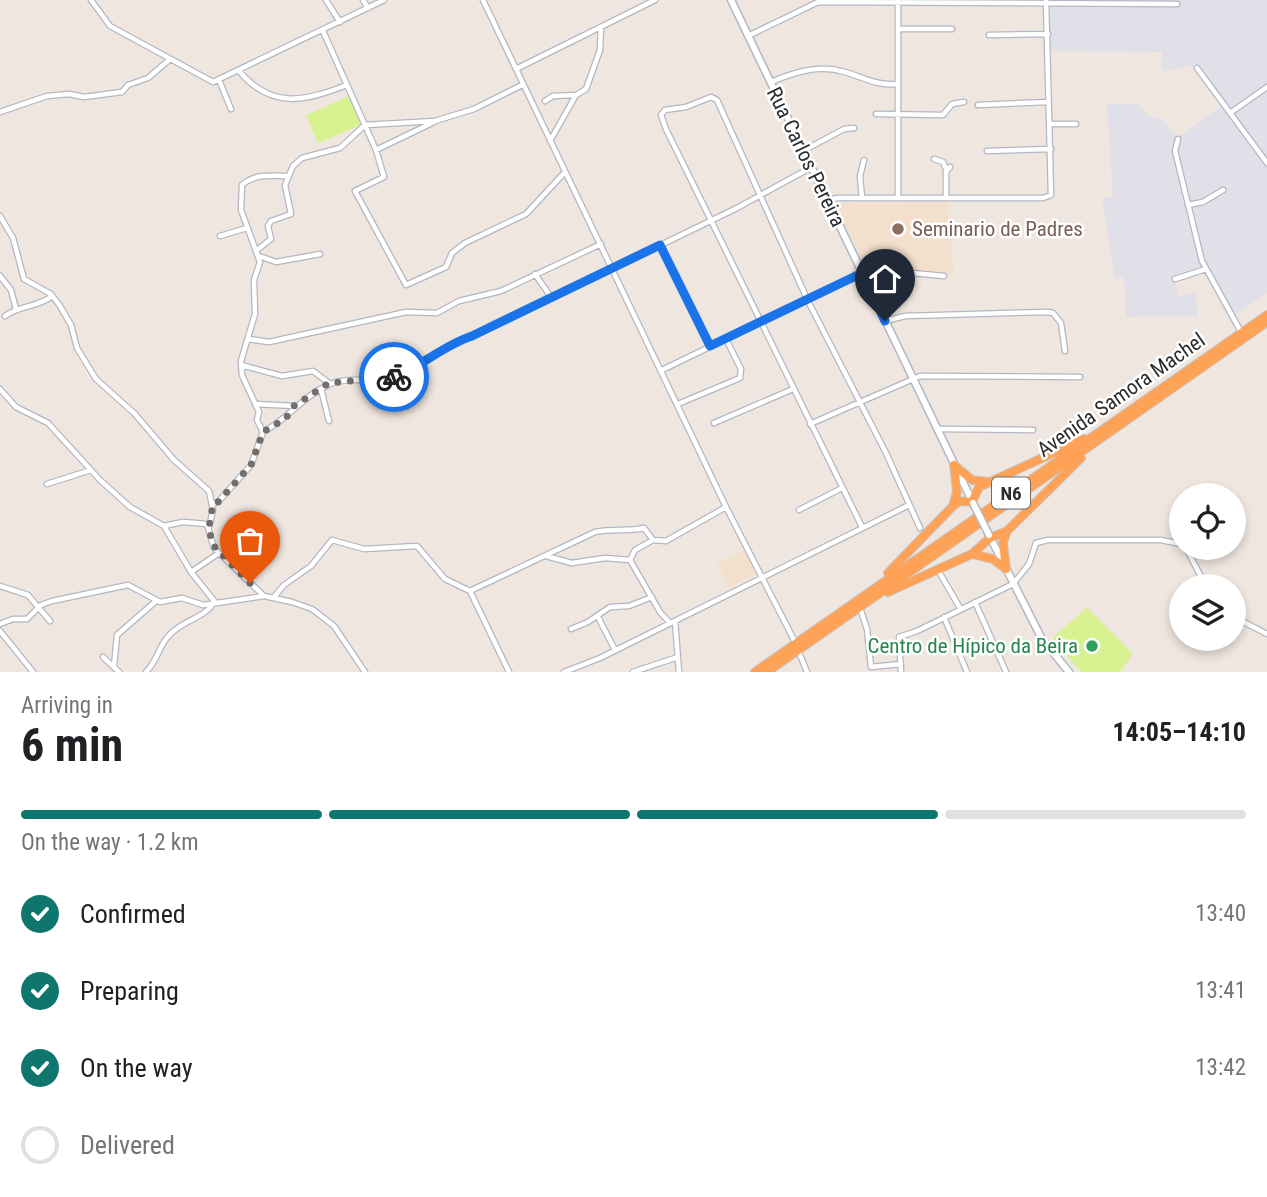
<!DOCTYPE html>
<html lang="en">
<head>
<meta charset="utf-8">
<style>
	:root { --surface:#fff; --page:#f6f6f6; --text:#202124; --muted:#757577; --line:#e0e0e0; --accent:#0f766e }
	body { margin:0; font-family:"Roboto Condensed",sans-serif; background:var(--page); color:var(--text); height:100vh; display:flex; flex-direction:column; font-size:26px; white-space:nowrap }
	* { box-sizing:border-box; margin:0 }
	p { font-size:23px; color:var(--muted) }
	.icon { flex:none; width:38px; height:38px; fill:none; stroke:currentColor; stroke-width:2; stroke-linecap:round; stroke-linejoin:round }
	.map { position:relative; height:672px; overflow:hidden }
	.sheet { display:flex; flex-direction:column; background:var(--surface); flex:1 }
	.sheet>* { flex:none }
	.buttons { position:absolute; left:1169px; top:483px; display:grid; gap:14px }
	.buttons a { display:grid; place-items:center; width:77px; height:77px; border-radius:50%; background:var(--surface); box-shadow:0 4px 10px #0003; font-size:35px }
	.pin { position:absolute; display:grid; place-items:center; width:60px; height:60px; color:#fff; margin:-72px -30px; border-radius:50% 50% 50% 0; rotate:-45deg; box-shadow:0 0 7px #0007 }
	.pin .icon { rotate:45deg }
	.courier { position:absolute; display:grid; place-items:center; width:70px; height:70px; margin:-35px; border:5px solid #1a73e8; border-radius:50%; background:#fff; color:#222; box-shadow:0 2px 9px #0007 }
	.overview em { font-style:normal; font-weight:700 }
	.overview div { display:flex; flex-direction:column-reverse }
	.overview { display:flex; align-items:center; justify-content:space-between; height:119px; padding:0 21px }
	h1 { font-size:46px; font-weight:700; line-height:52px }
	.bar { display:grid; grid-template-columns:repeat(4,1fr); gap:10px 7px; align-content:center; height:84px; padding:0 21px }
	.bar i { height:9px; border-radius:5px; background:var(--line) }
	.bar .active { background:var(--accent) }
	.bar p { grid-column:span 4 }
	ol { padding:0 21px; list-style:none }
	li { display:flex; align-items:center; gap:21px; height:77px }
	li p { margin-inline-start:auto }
	li .icon { padding:7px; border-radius:50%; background:var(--accent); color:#fff; stroke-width:4 }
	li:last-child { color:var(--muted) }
	li i { width:38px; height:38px; border:4px solid var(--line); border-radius:50% }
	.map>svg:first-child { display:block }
	.industrial { fill:#e1dfe8 }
	.education { fill:#f2e0cd }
	.pitch { fill:#d8f292 }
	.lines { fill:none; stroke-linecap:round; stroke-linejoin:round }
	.minor-casing { stroke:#b3b7c2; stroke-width:7 }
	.secondary-casing { stroke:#b3b7c2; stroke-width:9 }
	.trunk-casing { stroke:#c8c8c8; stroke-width:10 }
	.minor { stroke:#fff; stroke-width:4.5 }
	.secondary { stroke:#fff; stroke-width:6 }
	.trunk { stroke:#fea258; stroke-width:8 }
	.secondary-bridge-casing { stroke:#b3b7c2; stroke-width:9; stroke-linecap:butt }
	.secondary-bridge { stroke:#fff; stroke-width:6 }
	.done { stroke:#716e6b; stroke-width:7; stroke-dasharray:0 12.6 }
	.route { stroke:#1a73e8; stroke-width:9 }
	.education-dot { fill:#8d6e63; stroke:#fff; stroke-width:2.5 }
	.leisure-dot { fill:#2e9e5b; stroke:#fff; stroke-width:2.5 }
	.labels { text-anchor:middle; stroke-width:5; stroke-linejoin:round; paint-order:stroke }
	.shield { fill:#fff; stroke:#6c6c6c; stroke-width:2 }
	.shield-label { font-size:19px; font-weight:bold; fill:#2d2d2d }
	.street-label { font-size:21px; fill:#2d2d2d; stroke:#fff }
	.education-label { font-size:21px; fill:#785e54; stroke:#fff; text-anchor:start }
	.leisure-label { font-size:21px; fill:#27864d; stroke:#fff; text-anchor:end }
</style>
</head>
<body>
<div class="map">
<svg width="1267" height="672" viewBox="0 0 1267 672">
	<rect width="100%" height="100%" fill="#efe6df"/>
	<path class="industrial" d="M1048,0H1267V293L1235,315L1207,268L1175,277L1179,296L1195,293L1198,316L1126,317L1124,277L1115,278L1102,197H1113L1107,104H1139L1147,115L1162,119L1178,138L1222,105L1192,66L1162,71V52L1051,51Z"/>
	<path class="education" d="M947,202L954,274L866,267L835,207L836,203Z
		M745,550L756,574L729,587L717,564Z"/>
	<path class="pitch" d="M349,96L361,125L318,143L306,115Z
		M1087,608L1133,654L1120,672H1081L1052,638Z"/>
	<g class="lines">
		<defs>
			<path id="minor" d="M91,0L110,26L213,82L384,0
				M326,0L340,22
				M363,0L368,8
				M483,0L726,507L795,642
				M898,29H952
				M323,31L376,150L434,122
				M989,35L1048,34
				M748,36L818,2L1177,4
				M1197,68L1267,163
				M516,69L655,0
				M239,71C272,110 305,101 347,85
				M219,80L231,109
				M771,82C795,72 819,64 845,72C865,78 877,86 898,84
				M576,95L586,89L600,50L601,27
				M545,101L553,96L576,95L550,141
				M978,105L1048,102
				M0,112L47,96L69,94L84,97L122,92L128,85L148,78L169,60
				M1230,113L1267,87
				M876,114L943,115L952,104L964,102
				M1049,124H1076
				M1178,139L1175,151L1202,261L1241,332
				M376,150L384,177L355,191L406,285L446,267L452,253L465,243L526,214L565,172
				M803,151L844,129L854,128
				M987,151L1051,149
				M934,159L943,162L946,169
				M898,197V2
				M946,197V172L950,167
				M862,198L860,176L864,160
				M826,201L837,198H1043L1051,195L1046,1
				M1188,205L1203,202L1223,190
				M0,216L13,238L24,279L51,294L60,306L71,325L77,348L96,379L135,414L174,460L209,491L213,510L209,527
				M220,236L247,228
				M660,245L710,346
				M257,250L271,239L268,226L271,221L291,214L285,185L293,166L302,158L340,148L365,125L435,121L474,109L522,85
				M259,256L276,262L320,254
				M859,268L944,276
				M535,274L551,297
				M0,276L11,290L16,309
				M1175,279L1206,269
				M5,316C20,305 39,307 52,296
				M885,321L905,316L1047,312L1053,313L1061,323L1065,351
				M248,339L269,342L406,312L437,313L459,301L501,291L601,244
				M241,365L282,376L313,371L329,383
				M662,370L862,273
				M0,389L16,407L48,423L100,480L130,507L164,526L191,572L215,602
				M321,389L329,421
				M255,404L294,406
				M678,404L740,378L741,369L726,339
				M714,423L793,389
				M810,424L920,376L1080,377
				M939,429L1033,430
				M263,432L257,420L259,412L242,375L241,361L255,314L254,280L260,262L241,210L242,185C256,173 270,176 287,176
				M47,484L91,470
				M213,504L218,502L251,465L263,432C288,419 302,397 328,385C348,375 376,384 397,376C424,365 445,345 473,336L737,208L810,168
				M799,510L842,488
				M164,526L183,522L207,524L214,548L264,596
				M862,527L666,129L661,115L665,110L686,107L711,97L717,100L808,301L886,453L920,528
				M1186,548L1206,586
				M546,556L572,563L605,558L630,560L660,612L670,623
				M630,560L635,550L653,540L666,541L726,507
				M938,570L960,608
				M191,572L219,553
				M0,586L28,595L50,621
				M470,591L595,532C613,528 627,532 644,528L653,540
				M274,597L284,585L311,566L332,540L364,549L417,546L445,579L470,591L509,672
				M975,602L1006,672
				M860,608L867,629L871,667L901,664
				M598,617L615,650
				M944,617L967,672
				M1234,617L1267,634
				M675,621L679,672
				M0,624L13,619H27L41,605L52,601L128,585L160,602L182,598L203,605L264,596L292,602L312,609L334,626L365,672
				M571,629L588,622L610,607L629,606L652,597
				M0,631L33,672
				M798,650L807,672
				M103,657L119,672
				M114,666L117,635L156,601
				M146,672C156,662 158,650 166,639C179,621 202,620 214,603
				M564,672L600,658L909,505
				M633,672L678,657
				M901,672L899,637L917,631L1013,584L1029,564L1036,543L1048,540H1161L1181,544"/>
			<path id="secondary" d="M731,0L973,503
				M989,535L1042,639L1069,672"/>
			<path id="trunk" d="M954,465L972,480L988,482
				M953,506L957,492L954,465
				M972,554L993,559L1006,569
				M1006,569L1003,542L1007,531
				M888,573L953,506L960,501L972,502L979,487L1084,439
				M888,592L972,554L990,538L1007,531L1081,458
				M755,672L1267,315
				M767,672L1267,322"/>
		</defs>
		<use href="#minor" class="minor-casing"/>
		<use href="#secondary" class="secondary-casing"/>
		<use href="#trunk" class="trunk-casing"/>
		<use href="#minor" class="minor"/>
		<use href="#secondary" class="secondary"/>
		<use href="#trunk" class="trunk"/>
		<defs>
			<path id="secondary-bridge" d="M973,503L989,535"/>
		</defs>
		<use href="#secondary-bridge" class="secondary-bridge-casing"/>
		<use href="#secondary-bridge" class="secondary-bridge"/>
	</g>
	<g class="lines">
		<path class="done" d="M250,583L212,544L209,527L213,504L218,502L251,465L263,432L286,418L294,406L329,383L394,377"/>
		<path class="route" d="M394,377C422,366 444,345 472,336L660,245L710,346L862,273L885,321"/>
	</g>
	<circle class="education-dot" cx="898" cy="229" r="7"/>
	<circle class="leisure-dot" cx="1092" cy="646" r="7"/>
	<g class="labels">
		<rect class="shield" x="992" y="477.5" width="38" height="31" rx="5"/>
		<g class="shield-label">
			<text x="1011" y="500">N6</text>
		</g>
		<g class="street-label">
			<text transform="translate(806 157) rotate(64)" y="7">Rua Carlos Pereira</text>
			<text transform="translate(1121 395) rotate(-35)" y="7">Avenida Samora Machel</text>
		</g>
		<g class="education-label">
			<text x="912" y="236">Seminario de Padres</text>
		</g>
		<g class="leisure-label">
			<text x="1078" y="653">Centro de Hípico da Beira</text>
		</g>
	</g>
</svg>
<div class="buttons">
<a><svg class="icon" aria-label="locate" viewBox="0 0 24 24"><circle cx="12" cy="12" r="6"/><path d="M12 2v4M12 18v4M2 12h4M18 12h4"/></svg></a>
<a><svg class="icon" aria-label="layers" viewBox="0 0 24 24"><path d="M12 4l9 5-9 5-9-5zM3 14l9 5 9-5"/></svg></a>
</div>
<div class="pin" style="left:250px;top:583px;background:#ea580c"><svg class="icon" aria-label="bag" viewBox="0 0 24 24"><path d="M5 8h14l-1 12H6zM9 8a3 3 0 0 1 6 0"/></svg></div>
<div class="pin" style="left:885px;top:321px;background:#1f2937"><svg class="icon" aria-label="home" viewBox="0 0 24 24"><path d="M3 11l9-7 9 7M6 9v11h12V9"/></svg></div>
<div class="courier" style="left:394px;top:377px"><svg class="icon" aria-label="bike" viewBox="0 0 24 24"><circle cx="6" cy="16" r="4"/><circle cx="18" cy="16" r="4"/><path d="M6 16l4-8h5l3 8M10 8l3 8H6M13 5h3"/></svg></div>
</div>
<section class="sheet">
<div class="overview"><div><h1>6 min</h1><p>Arriving in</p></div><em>14:05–14:10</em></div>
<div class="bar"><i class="active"></i><i class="active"></i><i class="active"></i><i></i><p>On the way · 1.2 km</p></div>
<ol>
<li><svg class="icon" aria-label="check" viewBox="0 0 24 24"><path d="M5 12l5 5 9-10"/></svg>Confirmed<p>13:40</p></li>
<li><svg class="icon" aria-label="check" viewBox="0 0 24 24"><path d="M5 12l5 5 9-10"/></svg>Preparing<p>13:41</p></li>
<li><svg class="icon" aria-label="check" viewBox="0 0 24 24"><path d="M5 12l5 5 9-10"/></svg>On the way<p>13:42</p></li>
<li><i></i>Delivered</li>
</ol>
</section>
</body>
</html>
